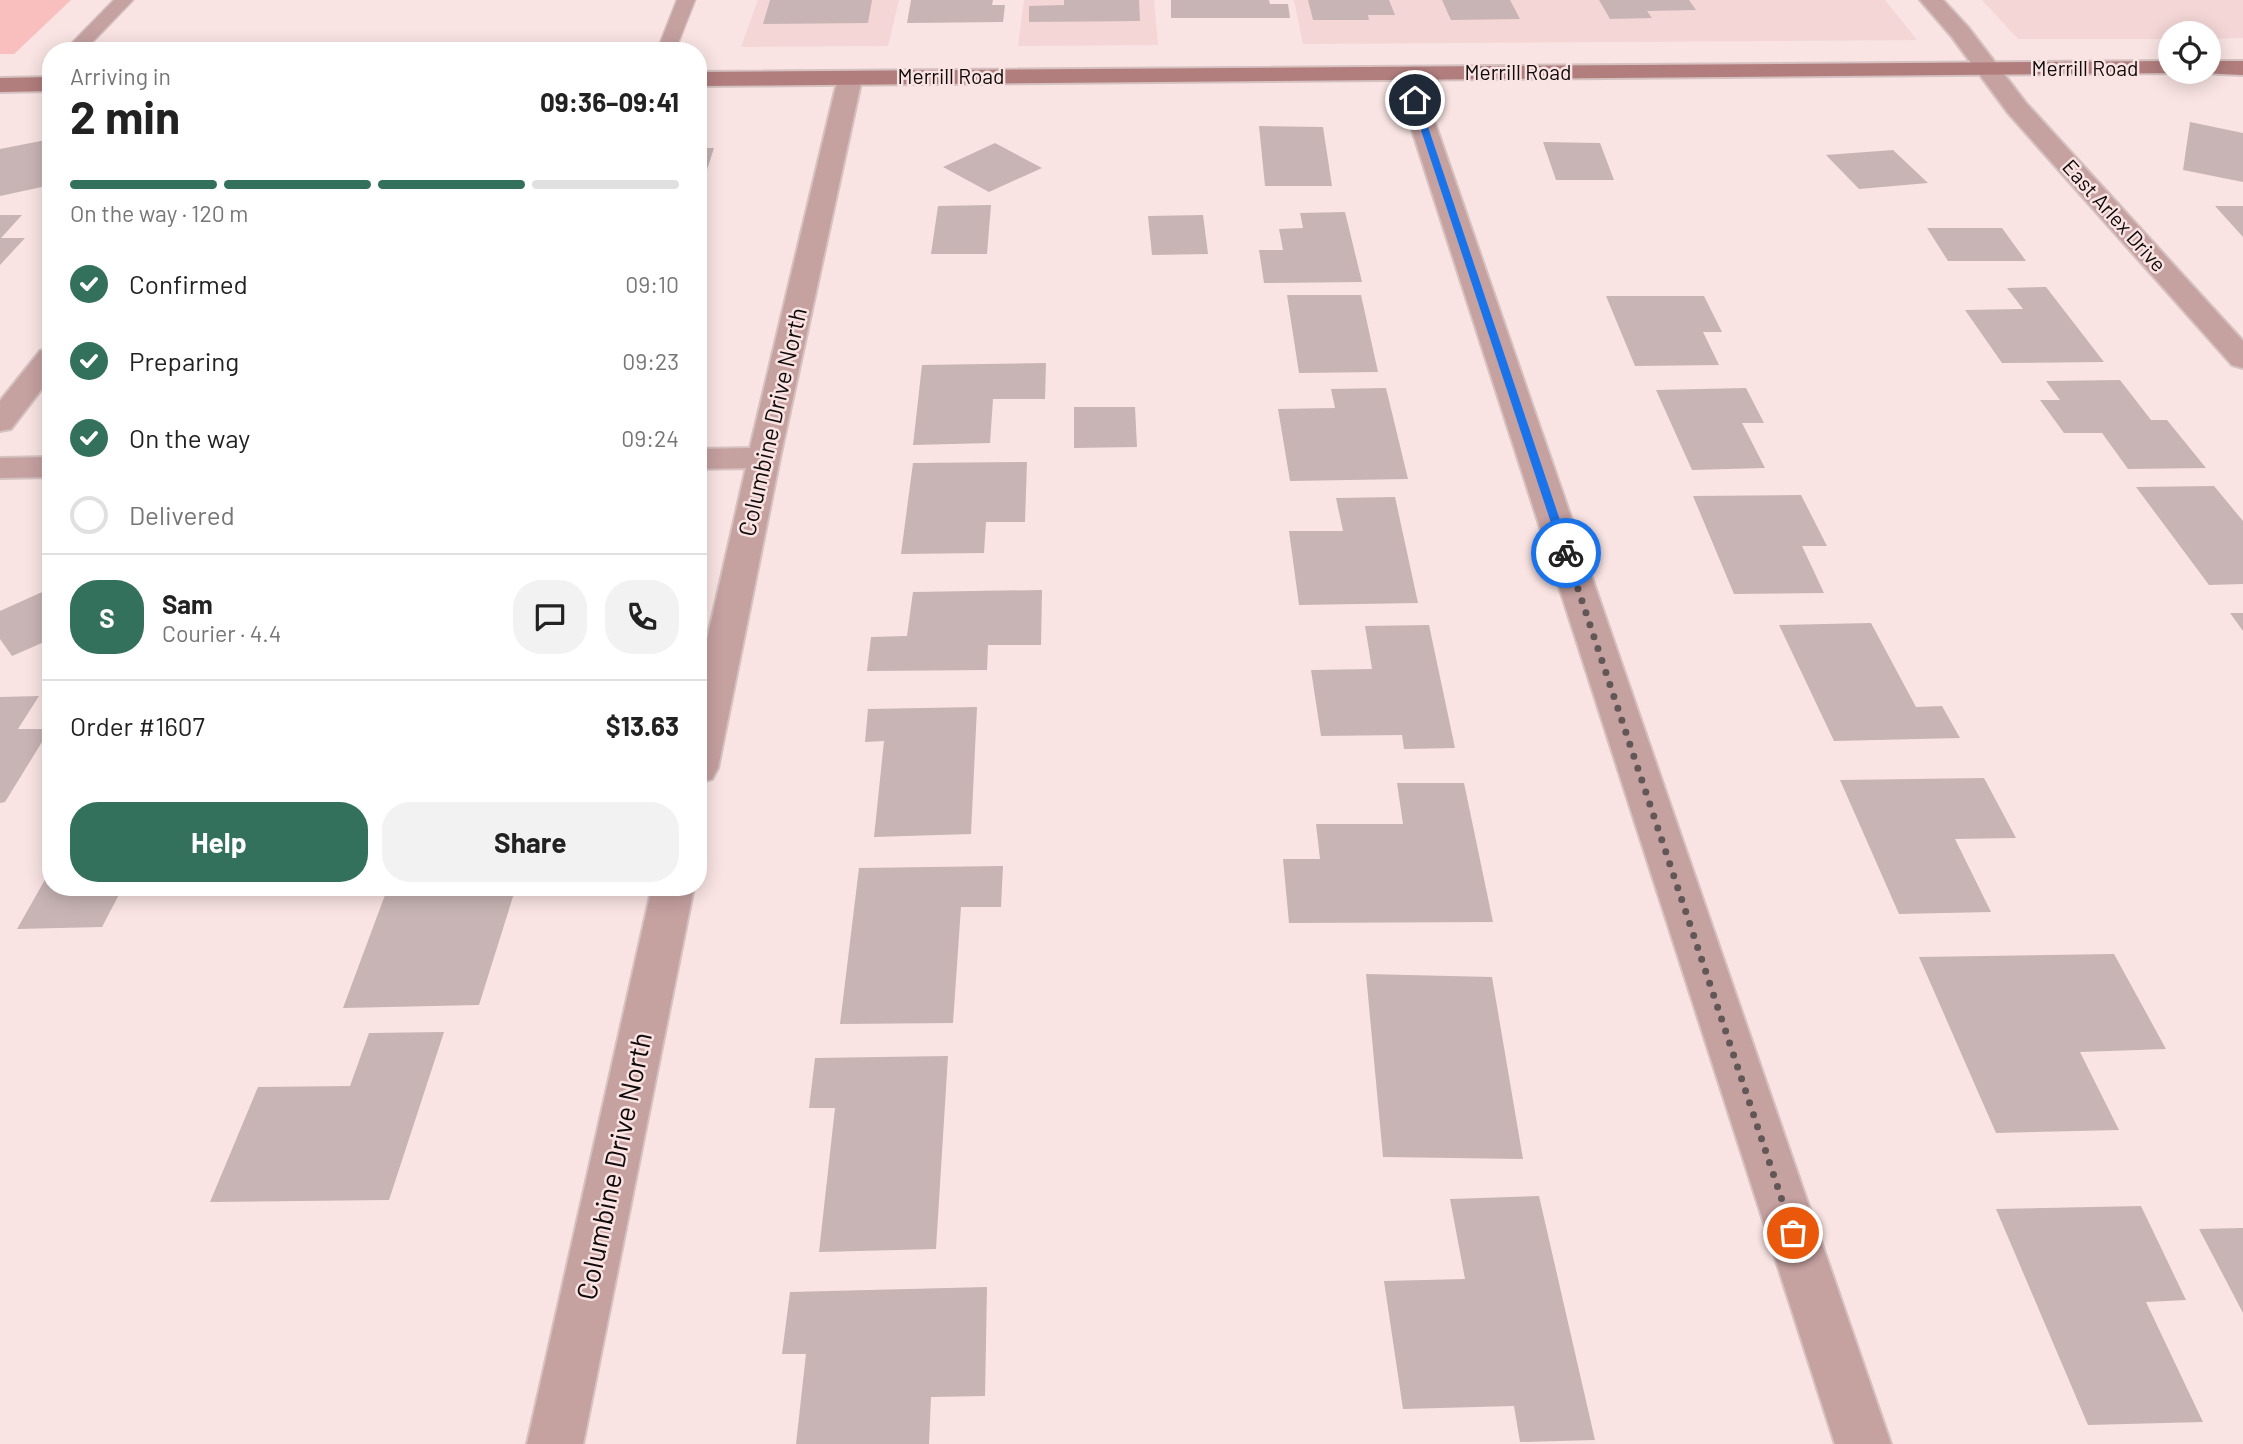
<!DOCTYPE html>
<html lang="en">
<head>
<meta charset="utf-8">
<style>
	:root { --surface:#fff; --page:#f2f2f2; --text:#222; --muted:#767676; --line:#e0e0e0; --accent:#33715c }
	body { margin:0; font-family:Barlow,sans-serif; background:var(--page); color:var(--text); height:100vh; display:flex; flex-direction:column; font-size:26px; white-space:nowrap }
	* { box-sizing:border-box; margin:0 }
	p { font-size:23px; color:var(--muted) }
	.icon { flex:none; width:38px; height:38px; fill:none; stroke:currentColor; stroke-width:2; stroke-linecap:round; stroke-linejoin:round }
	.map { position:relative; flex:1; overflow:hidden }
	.drawer { position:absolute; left:42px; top:42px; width:665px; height:854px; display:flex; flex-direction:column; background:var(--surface); border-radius:28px; box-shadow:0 4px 18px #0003 }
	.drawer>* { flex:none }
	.controls { position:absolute; left:2158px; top:21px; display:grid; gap:14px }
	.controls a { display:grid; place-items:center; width:63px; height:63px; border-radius:50%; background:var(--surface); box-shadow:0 4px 18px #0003; font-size:35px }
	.pin { position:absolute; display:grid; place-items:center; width:60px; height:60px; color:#fff; margin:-30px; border:4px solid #fff; border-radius:50%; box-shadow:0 2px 7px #0007 }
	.courier { position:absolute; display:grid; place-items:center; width:70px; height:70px; margin:-35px; border:5px solid #1a73e8; border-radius:50%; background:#fff; color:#222; box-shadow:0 2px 9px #0007 }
	.summary em { font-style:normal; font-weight:700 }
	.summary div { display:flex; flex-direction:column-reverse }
	.summary { display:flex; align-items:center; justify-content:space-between; height:119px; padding:0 28px }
	h1 { font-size:46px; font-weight:700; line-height:52px }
	.bar { display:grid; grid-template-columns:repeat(4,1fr); gap:10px 7px; align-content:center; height:84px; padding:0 28px }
	.bar i { height:9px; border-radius:5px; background:var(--line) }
	.bar .active { background:var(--accent) }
	.bar p { grid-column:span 4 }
	.line { display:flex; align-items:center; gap:18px; padding:0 28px; border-top:2px solid var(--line) }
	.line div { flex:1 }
	.round { display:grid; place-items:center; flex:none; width:74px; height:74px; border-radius:28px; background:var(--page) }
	ol { padding:0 28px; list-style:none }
	li { display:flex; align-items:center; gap:21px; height:77px }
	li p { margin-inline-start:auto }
	li .icon { padding:7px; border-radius:50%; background:var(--accent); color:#fff; stroke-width:4 }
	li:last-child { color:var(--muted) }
	li i { width:38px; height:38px; border:4px solid var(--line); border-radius:50% }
	.primary-button { display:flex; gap:14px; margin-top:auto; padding:14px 28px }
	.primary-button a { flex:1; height:80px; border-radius:28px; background:var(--accent); color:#fff; font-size:28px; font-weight:700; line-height:80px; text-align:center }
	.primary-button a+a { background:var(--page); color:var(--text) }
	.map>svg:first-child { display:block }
	.built { fill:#f3d6d5 }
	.green { fill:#f8bfbe }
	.building { fill:#c8b4b4 }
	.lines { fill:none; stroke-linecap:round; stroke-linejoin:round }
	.service-casing { stroke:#d4c1c0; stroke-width:3 }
	.minor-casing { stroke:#d4c1c0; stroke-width:4 }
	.secondary-casing { stroke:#d4c1c0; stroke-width:4 }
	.service { fill:#c5a1a0; fill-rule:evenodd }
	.minor { fill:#c5a1a0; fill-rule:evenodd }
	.secondary { fill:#b17d7d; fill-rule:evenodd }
	.route { fill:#1a73e8 }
	.done { stroke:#625656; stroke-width:7; stroke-dasharray:0 12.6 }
	.labels { text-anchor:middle; stroke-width:5; stroke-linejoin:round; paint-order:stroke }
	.far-street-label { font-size:21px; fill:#100a0a; stroke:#f9e4e3 }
	.street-label { font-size:24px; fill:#100a0a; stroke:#f9e4e3 }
	.near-street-label { font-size:28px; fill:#100a0a; stroke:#f9e4e3 }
</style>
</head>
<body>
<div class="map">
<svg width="2243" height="1444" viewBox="0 0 2243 1444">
	<rect width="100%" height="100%" fill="#f9e4e3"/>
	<path class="built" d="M758,0H899L888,46L741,47Z
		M1024,0H1154L1158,45L1018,46Z
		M1294,0H1885L1917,40L1303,44Z
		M1982,0H2243V38L2209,39L2208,33H2170V39H2018Z"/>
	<path class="green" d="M0,0H71L14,54H0Z"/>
	<path class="building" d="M770,0H872L868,23L763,24Z
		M911,0H993L992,5H1005L1003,22L907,23Z
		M1064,0H1139L1140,21L1029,22V6L1064,5Z
		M1171,0H1269L1270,4H1288L1290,18H1171Z
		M1308,0H1389L1395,15H1368L1369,20H1313Z
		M1442,0H1510L1520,19L1451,20Z
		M1599,0H1689L1696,10L1647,11L1652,18L1610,19Z
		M2190,122L2243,133V182L2183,170Z
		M1259,126L1323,127L1332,186H1265Z
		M51,139V185L0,196V149Z
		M1543,142L1600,143L1614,180H1556Z
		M995,143L1042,168L989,192L943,167Z
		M698,148H714L703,182H698Z
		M1893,150L1928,183L1859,189L1826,155Z
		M991,205L987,254H931L938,206Z
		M2215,206H2243V237Z
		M1345,212L1362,282L1264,283L1259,250H1283L1279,229L1303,228L1300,213Z
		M0,215H22L1,238H25L0,265Z
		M1203,215L1208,254L1152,255L1148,216Z
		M1927,228H2002L2026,261H1948Z
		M2046,287L2104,362L2002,363L1965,310L2023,309L2007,288Z
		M1287,295H1361L1378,372L1299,373Z
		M1606,296H1704L1722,332H1703L1719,365L1635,366Z
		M1046,363L1045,399H993L990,443L913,445L922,365Z
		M2120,380L2151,420H2167L2206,468L2128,469L2102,433H2064L2040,400H2060L2046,381Z
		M1386,388L1408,479L1290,481L1278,409L1335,408L1331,389Z
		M1746,388L1764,423H1742L1765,468L1692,470L1656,390Z
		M1074,407H1135L1137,447L1074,448Z
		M1027,462L1025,522H986L984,553L901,554L913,463Z
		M2214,486L2243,521V584L2209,585L2136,487Z
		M1801,495L1827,546H1802L1824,593L1734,594L1693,496Z
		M1395,497L1418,603L1299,605L1289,531H1343L1336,498Z
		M51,588V639L12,656L0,639V611Z
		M1042,590L1041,645H988L987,670L867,671L871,637L907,636L913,592Z
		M2230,613H2243V631Z
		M1871,623L1916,707L1942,706L1960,738L1834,741L1779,625Z
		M1429,625L1455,748L1404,749L1402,735L1321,736L1311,670L1372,669L1365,626Z
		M39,696L18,729H50L5,802L0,803V697Z
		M977,707L971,834L874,837L884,741L865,742L868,709Z
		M1984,778L2016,838L1955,839L1991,912L1899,914L1840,780Z
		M1397,783H1464L1493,922L1289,923L1283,859H1320L1316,824H1403Z
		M1003,866L1001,907H961L953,1023L840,1024L859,868Z
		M51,869V887H123L102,927L17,929Z
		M388,887H516L479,1005L343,1008Z
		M2114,954L2166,1049L2080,1052L2119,1130L1996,1133L1919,957Z
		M1366,974L1492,977L1523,1159L1383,1157Z
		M444,1032L389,1200L210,1202L258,1087L350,1086L369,1033Z
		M948,1056L936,1249L819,1252L835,1108H809L815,1058Z
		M1539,1196L1595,1440L1520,1442L1514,1406L1403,1409L1384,1281L1465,1279L1450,1199Z
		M2141,1206L2186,1300L2146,1302L2203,1422L2088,1425L1996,1209Z
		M2243,1228V1313L2199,1229Z
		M987,1287L985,1396L931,1397L929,1444H796L806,1354H782L790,1292Z"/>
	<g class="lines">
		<defs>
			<path id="service" d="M114,0H133L84,51H64Z
				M677,0H695L675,51H657Z"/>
			<path id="minor" d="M1920,0H1943L1968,27L2026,103L2243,341V368L2232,365L2008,113L1952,37Z
				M1406,67L1414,69L1418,74L1891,1444H1835L1394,74L1398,69Z
				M850,71L858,73L862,78L780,458L718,768L712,779L698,783V679L746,468L698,469V449L750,448L838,78L842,73Z
				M51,348V377L11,429L0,431V401L40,351Z
				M51,457V477L0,478V458Z
				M652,887H694L583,1444H527Z"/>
			<path id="secondary" d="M2170,61V72L2178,73L698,86V72Z
				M2208,61H2243V75L2200,73L2208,72Z
				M51,77V91L0,92V78Z"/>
		</defs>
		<use href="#service" class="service-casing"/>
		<use href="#minor" class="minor-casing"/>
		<use href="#secondary" class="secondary-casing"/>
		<use href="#service" class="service"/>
		<use href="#minor" class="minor"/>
		<use href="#secondary" class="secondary"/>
	</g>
	<path class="route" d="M1415,98L1419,100L1571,553L1570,555L1561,553L1411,100Z"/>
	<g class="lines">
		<path class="done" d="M1566,553L1793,1233"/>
	</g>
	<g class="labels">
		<g class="far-street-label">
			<text x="2085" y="76">Merrill Road</text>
			<text x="1518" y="80">Merrill Road</text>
			<text x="951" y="84">Merrill Road</text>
			<text transform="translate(2114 216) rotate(48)" y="7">East Arlex Drive</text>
		</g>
		<g class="street-label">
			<text transform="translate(773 422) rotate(-77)" y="8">Columbine Drive North</text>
		</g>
		<g class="near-street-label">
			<text transform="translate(614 1166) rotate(-78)" y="10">Columbine Drive North</text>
		</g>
	</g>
</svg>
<div class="controls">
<a><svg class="icon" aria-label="locate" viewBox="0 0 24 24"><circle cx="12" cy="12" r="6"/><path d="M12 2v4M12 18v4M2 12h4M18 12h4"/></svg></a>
</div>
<div class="pin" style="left:1793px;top:1233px;background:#ea580c"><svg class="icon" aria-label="bag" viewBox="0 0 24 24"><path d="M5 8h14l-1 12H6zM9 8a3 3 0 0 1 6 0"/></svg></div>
<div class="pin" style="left:1415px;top:100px;background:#1f2937"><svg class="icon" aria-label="home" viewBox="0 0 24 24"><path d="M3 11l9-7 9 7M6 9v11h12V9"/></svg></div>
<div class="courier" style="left:1566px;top:553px"><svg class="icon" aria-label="bike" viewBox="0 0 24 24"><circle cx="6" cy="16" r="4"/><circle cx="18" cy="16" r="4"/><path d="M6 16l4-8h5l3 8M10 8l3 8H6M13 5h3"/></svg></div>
<section class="drawer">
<div class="summary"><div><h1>2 min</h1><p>Arriving in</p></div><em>09:36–09:41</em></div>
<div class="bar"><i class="active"></i><i class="active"></i><i class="active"></i><i></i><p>On the way · 120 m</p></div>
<ol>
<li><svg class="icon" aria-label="check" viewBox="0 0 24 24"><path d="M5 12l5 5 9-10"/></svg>Confirmed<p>09:10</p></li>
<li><svg class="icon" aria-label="check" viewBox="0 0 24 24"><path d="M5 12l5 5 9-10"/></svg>Preparing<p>09:23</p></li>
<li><svg class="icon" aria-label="check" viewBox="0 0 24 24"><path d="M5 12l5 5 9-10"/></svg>On the way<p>09:24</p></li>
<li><i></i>Delivered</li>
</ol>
<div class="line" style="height:126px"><b class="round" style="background:var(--accent);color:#fff">S</b><div><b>Sam</b><p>Courier · 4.4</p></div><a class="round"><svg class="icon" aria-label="chat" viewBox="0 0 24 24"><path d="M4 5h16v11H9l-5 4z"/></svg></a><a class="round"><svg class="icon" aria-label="phone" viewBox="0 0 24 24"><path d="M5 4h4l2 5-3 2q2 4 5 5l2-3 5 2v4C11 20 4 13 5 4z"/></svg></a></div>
<div class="line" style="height:91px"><div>Order #1607</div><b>$13.63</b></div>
<div class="primary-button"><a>Help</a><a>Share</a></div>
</section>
</div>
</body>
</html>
